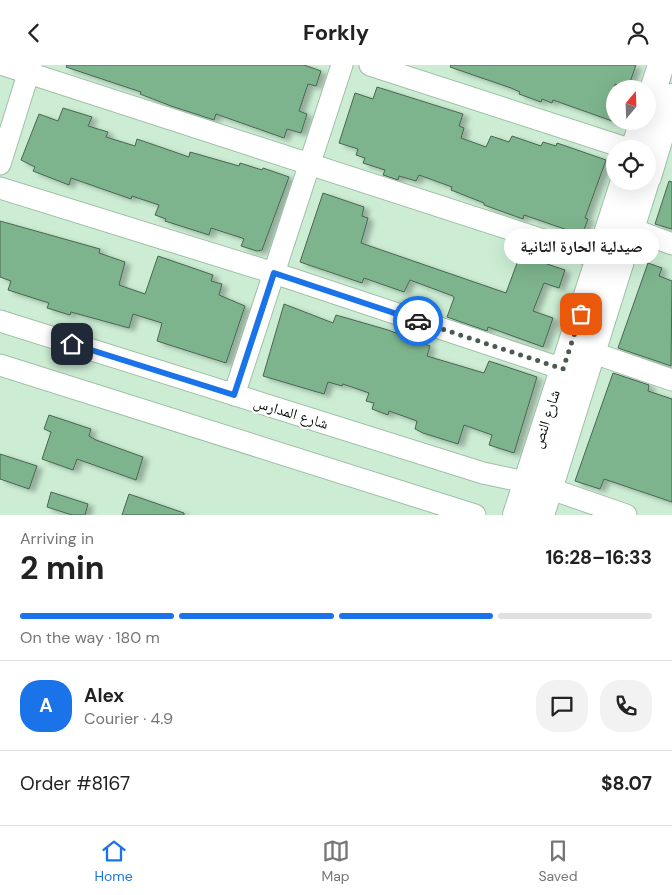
<!DOCTYPE html>
<html lang="en">
<head>
<meta charset="utf-8">
<style>
	:root { --surface:#fff; --page:#f2f2f2; --text:#222; --muted:#767676; --line:#e0e0e0; --accent:#1a73e8 }
	body { margin:0; font-family:"DM Sans","Noto Naskh Arabic",sans-serif; background:var(--page); color:var(--text); height:100vh; display:flex; flex-direction:column; font-size:19px; white-space:nowrap }
	* { box-sizing:border-box; margin:0 }
	p { font-size:16px; color:var(--muted) }
	.icon { flex:none; width:28px; height:28px; fill:none; stroke:currentColor; stroke-width:2; stroke-linecap:round; stroke-linejoin:round }
	.map { position:relative; height:450px; overflow:hidden }
	.sheet { display:flex; flex-direction:column; background:var(--surface); flex:1 }
	.sheet>* { flex:none }
	.needle { width:32px; rotate:19deg }
	.controls { position:absolute; left:606px; top:15px; display:grid; gap:10px }
	.controls a { display:grid; place-items:center; width:50px; height:50px; border-radius:50%; background:var(--surface); box-shadow:0 5px 20px #0002; font-size:25px }
	.pin { position:absolute; display:grid; place-items:center; width:42px; height:42px; color:#fff; margin:-21px; border-radius:10px; box-shadow:0 2px 8px #0006 }
	.courier { position:absolute; display:grid; place-items:center; width:50px; height:50px; margin:-25px; border:4px solid #1a73e8; border-radius:50%; background:#fff; color:#222; box-shadow:0 1px 6px #0007 }
	.bubble { position:absolute; height:35px; border-radius:18px; background:var(--surface); box-shadow:0 5px 20px #0002; font-size:16px; font-weight:700; line-height:35px; text-align:center }
	.headline em { font-style:normal; font-weight:700 }
	.headline div { display:flex; flex-direction:column-reverse }
	.headline { display:flex; align-items:center; justify-content:space-between; height:85px; padding:0 20px }
	h1 { font-size:32px; font-weight:700; line-height:38px }
	.bar { display:grid; grid-template-columns:repeat(4,1fr); gap:8px 5px; align-content:center; height:60px; padding:0 20px }
	.bar i { height:6px; border-radius:4px; background:var(--line) }
	.bar .selected { background:var(--accent) }
	.bar p { grid-column:span 4 }
	.line { display:flex; align-items:center; gap:12px; padding:0 20px; border-top:1px solid var(--line) }
	.line div { flex:1 }
	.round { display:grid; place-items:center; flex:none; width:52px; height:52px; border-radius:20px; background:var(--page) }
	header { display:flex; justify-content:space-between; align-items:center; height:65px; padding:0 20px; background:var(--surface); font-size:22px; font-weight:700 }
	.dock { display:flex; justify-content:space-around; align-items:center; height:70px; border-top:1px solid var(--line); background:var(--surface); font-size:14px; color:var(--muted) }
	.dock a { display:grid; justify-items:center; gap:2px }
	.dock .selected { color:var(--accent) }
	.map>svg:first-child { display:block }
	.building { fill:#7db48d; stroke:#496551; filter:url(#shadow) }
	.lines { fill:none; stroke-linecap:round; stroke-linejoin:round }
	.minor-casing { stroke:#9fbfa7; stroke-width:23 }
	.major-casing { stroke:#9fbfa7; stroke-width:28 }
	.minor { stroke:#fff; stroke-width:21 }
	.major { stroke:#fff; stroke-width:26 }
	.done { stroke:#4a5c4f; stroke-width:5; stroke-dasharray:0 9 }
	.route { stroke:#1a73e8; stroke-width:6 }
	.labels { text-anchor:middle; stroke-width:4.5; stroke-linejoin:round; paint-order:stroke }
	.street-label { font-size:15px; fill:#040e07; stroke:#fff }
</style>
</head>
<body>
<header><svg class="icon" aria-label="back" viewBox="0 0 24 24"><path d="M15 5l-7 7 7 7"/></svg>Forkly<svg class="icon" aria-label="person" viewBox="0 0 24 24"><circle cx="12" cy="8" r="4"/><path d="M4 21q1-7 8-7t8 7"/></svg></header>
<div class="map">
<svg width="672" height="450" viewBox="0 0 672 450">
	<defs>
		<filter id="shadow"><feDropShadow dx="5.5" dy="3" stdDeviation="2.5" flood-color="#0004"/></filter>
	</defs>
	<rect width="100%" height="100%" fill="#ccedd4"/>
	<path class="building" d="M67,0H304L321,6L316,21L308,19L299,46L307,49L301,68L287,64L284,73L216,49L214,55L171,41L140,29L141,27L66,2Z
		M451,0H636L628,23L615,19V57L553,35L552,38L542,34L541,37L519,29L520,27L511,23L450,2Z
		M377,22L463,49L459,61L464,63L461,73L486,82L491,71L509,77L512,71L541,81L543,77L556,81L557,78L606,95L585,153L588,154L582,170L524,150L523,154L484,140V138L451,125L452,122L419,110L416,116L399,111L398,115L383,110L385,105L363,98L365,93L356,90L358,84L339,78L355,28L373,34Z
		M63,43L92,52L88,61L108,67L106,72L135,81L137,74L189,92L190,87L239,101L240,98L262,105L263,103L289,112L262,185L257,186L241,181L244,174L242,173L211,163L209,170L165,156L166,154L155,150L159,140L132,131L131,134L71,113L69,120L33,106L35,102L21,95L39,49L58,56Z
		M669,116L672,117V164L655,159Z
		M323,128L364,142L362,151L368,153L361,178L506,228L520,190L565,205L559,223L544,218L533,246L553,253L543,282L488,262L487,266L447,252L454,233L453,231L410,215L404,227L364,213L362,218L300,197Z
		M0,156L100,184L99,188L125,197L119,220L145,229L158,191L213,210L211,216L222,219L219,230L245,241L226,298L157,276L162,258L133,249L129,263L71,247L70,250L47,243L49,238L8,225L11,216L0,212Z
		M648,198L662,203L659,211L672,216L671,301L618,283Z
		M284,239L333,258L336,250L388,265L430,281L427,291L484,308L489,296L537,312L514,388L489,380L492,370L464,360L458,379L423,368L415,364L417,356L389,346L388,350L372,344L374,338L366,336L369,328L343,319L342,321L328,317L324,329L263,311Z
		M613,308L649,320L648,326L672,334V437L604,414L600,424L575,416Z
		M49,350L91,364L89,371L96,375L143,392L136,415L77,394L73,405L42,394L51,367L44,364Z
		M0,389L37,401L29,424L0,414Z
		M51,427L88,439L85,450H72L47,442Z
		M129,429L184,448V450H122Z"/>
	<g class="lines">
		<defs>
			<path id="minor" d="M4,0L599,193
				M370,0L629,84
				M0,99L31,0
				M0,123L274,208L563,304
				M630,163L672,179
				M0,256L483,408L525,417
				M591,287L672,315
				M0,300L475,450
				M234,330L342,0
				M548,423L626,450"/>
			<path id="major" d="M648,41L661,0
				M634,84L643,56
				M648,112L672,32
				M516,450L624,116
				M541,450L646,116"/>
		</defs>
		<use href="#minor" class="minor-casing"/>
		<use href="#major" class="major-casing"/>
		<use href="#minor" class="minor"/>
		<use href="#major" class="major"/>
	</g>
	<g class="lines">
		<path class="done" d="M418,256L563,304L581,249"/>
		<path class="route" d="M72,279L234,330L274,208L418,256"/>
	</g>
	<g class="labels">
		<g class="street-label">
			<text transform="translate(291 348) rotate(17)" y="5">شارع المدارس</text>
			<text transform="translate(546 354) rotate(-72)" y="5">شارع النص</text>
		</g>
	</g>
</svg>
<div class="controls">
<a><svg class="needle" viewBox="-14 -14 28 28"><path d="M0-13l5 13h-10z" fill="#e53935"/><path d="M0 13l5-13h-10z" fill="#767676"/></svg></a>
<a><svg class="icon" aria-label="locate" viewBox="0 0 24 24"><circle cx="12" cy="12" r="6"/><path d="M12 2v4M12 18v4M2 12h4M18 12h4"/></svg></a>
</div>
<div class="pin" style="left:581px;top:249px;background:#ea580c"><svg class="icon" aria-label="bag" viewBox="0 0 24 24"><path d="M5 8h14l-1 12H6zM9 8a3 3 0 0 1 6 0"/></svg></div>
<div class="pin" style="left:72px;top:279px;background:#1f2937"><svg class="icon" aria-label="home" viewBox="0 0 24 24"><path d="M3 11l9-7 9 7M6 9v11h12V9"/></svg></div>
<div class="courier" style="left:418px;top:256px"><svg class="icon" aria-label="car" viewBox="0 0 24 24"><path d="M5 17H2v-5l4-1 3-4h7l3 4 3 1v5h-3M9 17h6M6 11h13"/><circle cx="7" cy="17" r="2"/><circle cx="17" cy="17" r="2"/></svg></div>
<div class="bubble" style="left:504px;top:164px;width:155px">صيدلية الحارة الثانية</div>
</div>
<section class="sheet">
<div class="headline"><div><h1>2 min</h1><p>Arriving in</p></div><em>16:28–16:33</em></div>
<div class="bar"><i class="selected"></i><i class="selected"></i><i class="selected"></i><i></i><p>On the way · 180 m</p></div>
<div class="line" style="height:90px"><b class="round" style="background:var(--accent);color:#fff">A</b><div><b>Alex</b><p>Courier · 4.9</p></div><a class="round"><svg class="icon" aria-label="chat" viewBox="0 0 24 24"><path d="M4 5h16v11H9l-5 4z"/></svg></a><a class="round"><svg class="icon" aria-label="phone" viewBox="0 0 24 24"><path d="M5 4h4l2 5-3 2q2 4 5 5l2-3 5 2v4C11 20 4 13 5 4z"/></svg></a></div>
<div class="line" style="height:65px"><div>Order #8167</div><b>$8.07</b></div>
</section>
<nav class="dock">
<a class="selected"><svg class="icon" aria-label="home" viewBox="0 0 24 24"><path d="M3 11l9-7 9 7M6 9v11h12V9"/></svg>Home</a>
<a><svg class="icon" aria-label="map" viewBox="0 0 24 24"><path d="M3 6l6-2 6 2 6-2v14l-6 2-6-2-6 2zM9 4v14M15 6v14"/></svg>Map</a>
<a><svg class="icon" aria-label="saved" viewBox="0 0 24 24"><path d="M7 4h10v16l-5-4-5 4z"/></svg>Saved</a>
</nav>
</body>
</html>
